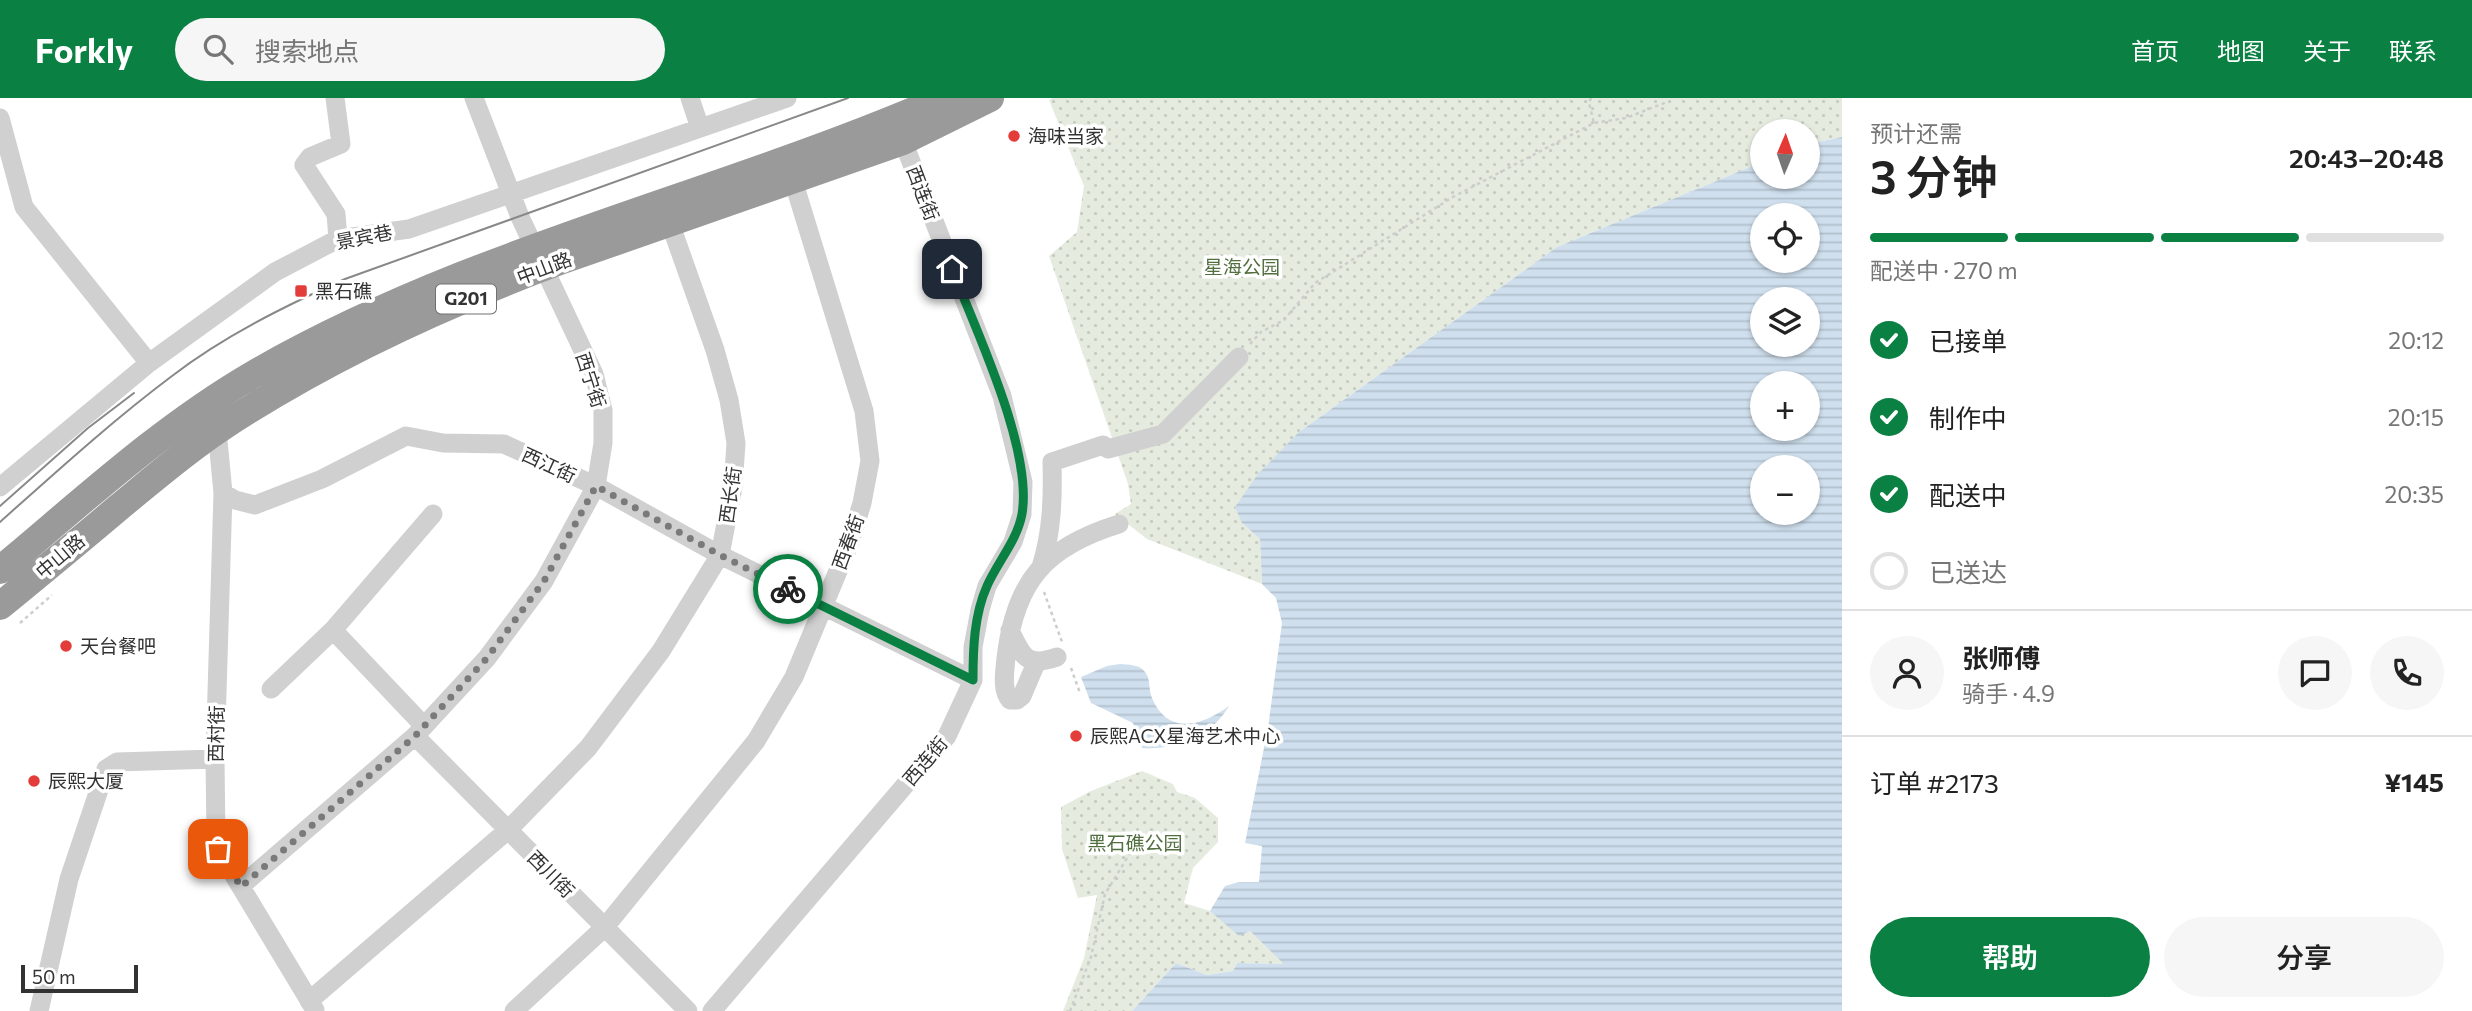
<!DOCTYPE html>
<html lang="zh">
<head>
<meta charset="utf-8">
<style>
	:root { --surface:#fff; --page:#f6f6f6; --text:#222; --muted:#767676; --line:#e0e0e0; --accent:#0b8043 }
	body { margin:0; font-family:Commissioner,"Noto Sans SC",sans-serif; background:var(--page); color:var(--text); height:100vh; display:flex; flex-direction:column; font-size:26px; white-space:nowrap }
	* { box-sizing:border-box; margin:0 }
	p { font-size:23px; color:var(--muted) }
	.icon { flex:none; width:38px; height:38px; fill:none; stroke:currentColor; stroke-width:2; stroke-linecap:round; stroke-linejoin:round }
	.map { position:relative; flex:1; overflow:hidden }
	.sheet { display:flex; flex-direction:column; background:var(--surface); width:630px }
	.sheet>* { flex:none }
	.needle { width:46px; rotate:2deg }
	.fabs { position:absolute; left:1750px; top:21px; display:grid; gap:14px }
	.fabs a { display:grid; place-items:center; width:70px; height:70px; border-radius:50%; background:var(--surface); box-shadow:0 2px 5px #0004; font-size:35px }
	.scale { position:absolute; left:21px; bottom:18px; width:117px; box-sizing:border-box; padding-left:7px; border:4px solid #333; border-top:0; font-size:19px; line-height:24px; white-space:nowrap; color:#333; -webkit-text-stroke:5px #fff; paint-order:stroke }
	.pin { position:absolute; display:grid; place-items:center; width:60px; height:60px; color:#fff; margin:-30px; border-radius:14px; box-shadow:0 4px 10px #0006 }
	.courier { position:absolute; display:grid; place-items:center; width:70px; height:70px; margin:-35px; border:5px solid #0b8043; border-radius:50%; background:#fff; color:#222; box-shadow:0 2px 9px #0007 }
	.headline em { font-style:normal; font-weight:600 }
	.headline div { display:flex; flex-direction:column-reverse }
	.headline { display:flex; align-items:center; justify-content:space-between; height:119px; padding:0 28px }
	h1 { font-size:46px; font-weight:600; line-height:52px }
	.bar { display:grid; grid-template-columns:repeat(4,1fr); gap:10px 7px; align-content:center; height:84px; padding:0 28px }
	.bar i { height:9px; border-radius:5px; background:var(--line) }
	.bar .on { background:var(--accent) }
	.bar p { grid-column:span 4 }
	.line { display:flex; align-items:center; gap:18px; padding:0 28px; border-top:2px solid var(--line) }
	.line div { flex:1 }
	.round { display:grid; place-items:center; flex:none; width:74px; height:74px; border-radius:37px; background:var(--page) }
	ol { padding:0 28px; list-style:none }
	li { display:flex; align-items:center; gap:21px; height:77px }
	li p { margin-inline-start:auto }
	li .icon { padding:7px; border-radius:50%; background:var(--accent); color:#fff; stroke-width:4 }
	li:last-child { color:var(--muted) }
	li i { width:38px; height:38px; border:4px solid var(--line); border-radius:50% }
	.button { display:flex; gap:14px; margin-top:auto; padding:14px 28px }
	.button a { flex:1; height:80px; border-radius:42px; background:var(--accent); color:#fff; font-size:28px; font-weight:600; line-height:80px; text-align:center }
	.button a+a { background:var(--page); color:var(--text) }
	header { display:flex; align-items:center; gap:42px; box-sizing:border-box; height:98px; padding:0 35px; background:var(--accent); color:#fff }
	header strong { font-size:33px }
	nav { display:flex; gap:38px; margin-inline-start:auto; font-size:24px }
	.search { width:490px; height:63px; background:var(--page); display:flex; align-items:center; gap:18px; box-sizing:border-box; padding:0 24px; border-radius:38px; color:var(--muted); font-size:26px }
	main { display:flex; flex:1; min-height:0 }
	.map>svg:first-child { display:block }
	.grass { fill:url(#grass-dots) }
	.water { fill:url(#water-rules); fill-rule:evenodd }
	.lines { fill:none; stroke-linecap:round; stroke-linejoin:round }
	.path { stroke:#cdcdcd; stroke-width:2.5; stroke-dasharray:3.5 3.5; stroke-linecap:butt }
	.minor { stroke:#d0d0d0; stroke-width:19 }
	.highway { stroke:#9a9a9a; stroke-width:28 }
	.tram { stroke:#888; stroke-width:2 }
	.done { stroke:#7a7a7a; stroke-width:7; stroke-dasharray:0 12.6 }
	.route { stroke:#0b8043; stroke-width:9 }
	.poi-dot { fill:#e33d3b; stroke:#fff; stroke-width:2.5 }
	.labels { text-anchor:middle; stroke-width:7; stroke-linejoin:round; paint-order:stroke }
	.shield { fill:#fff; stroke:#707070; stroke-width:2 }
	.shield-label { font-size:18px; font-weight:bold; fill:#333 }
	.poi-label { font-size:19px; fill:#333; stroke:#fff; text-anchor:start }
	.street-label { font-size:19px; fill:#333; stroke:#fff }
	.park-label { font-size:19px; fill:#526f40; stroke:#fff }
</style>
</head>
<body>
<header>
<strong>Forkly</strong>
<div class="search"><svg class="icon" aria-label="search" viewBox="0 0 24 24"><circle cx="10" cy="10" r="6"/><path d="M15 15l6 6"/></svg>搜索地点</div>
<nav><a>首页</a><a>地图</a><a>关于</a><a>联系</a></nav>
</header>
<main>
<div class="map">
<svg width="1842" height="913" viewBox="0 0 1842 913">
	<defs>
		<pattern id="grass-dots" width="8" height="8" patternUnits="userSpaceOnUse" patternTransform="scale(1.75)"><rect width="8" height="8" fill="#e5ecdf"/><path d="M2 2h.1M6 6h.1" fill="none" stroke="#c5cbc0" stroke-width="1.8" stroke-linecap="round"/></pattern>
		<pattern id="water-rules" width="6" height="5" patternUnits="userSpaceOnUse" patternTransform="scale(1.75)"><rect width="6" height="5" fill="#cfdfed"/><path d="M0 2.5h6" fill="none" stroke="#b2c0cc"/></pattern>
	</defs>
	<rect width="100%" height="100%" fill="#fff"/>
	<path class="grass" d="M1052,0H1842V39L1808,46V33H1762V64L1557,149L1299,334L1242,425L1260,441L1262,486L1147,441L1115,416L1131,406L1128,386L1049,158L1077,134L1084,88L1049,2Z
		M1142,673L1173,686L1177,694L1195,700L1218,720V744L1193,770L1184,805L1210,813L1223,823L1250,833L1285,866L1237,865L1233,873L1207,877L1176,865L1132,913H1063L1084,860L1097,797L1078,800L1062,751L1061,709L1091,693Z"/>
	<path class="water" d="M1842,39V913H1132L1176,865L1207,877L1233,873L1237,865L1284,866L1250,833L1239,838L1210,813L1225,788L1239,784H1259L1262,748L1245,745L1268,630L1282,525L1276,500L1262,486L1260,441L1242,425L1235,409L1258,376L1299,334L1557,149L1762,64V79H1808V46ZM1762,117H1808V163H1762ZM1762,201H1808V247H1762ZM1762,285H1808V331H1762ZM1762,369H1808V415H1762Z
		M1120,566C1128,567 1140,566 1145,574C1151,581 1148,591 1152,600C1168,638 1202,628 1229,608C1210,640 1177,652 1142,650L1133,625L1091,605L1081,579L1107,568Z"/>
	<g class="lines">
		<path class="path" d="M1591,0L1589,5L1594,25
			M1250,246L1261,234L1284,222L1315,185L1453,99L1594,25L1626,20L1667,4
			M1044,494L1062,544
			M20,525L52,497
			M1071,570L1080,595
			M1070,913L1091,859L1105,796L1132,752"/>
		<path class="minor" d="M335,0L341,46L310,59L304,67L336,116L338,141
			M690,0L700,30
			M0,20L24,109L149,265
			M217,332L223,395L215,661L216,741L218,751L315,912
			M0,389L149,265L275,174L338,141L409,131L787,0
			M223,395L235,402L255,407L322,381L406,338L443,345L504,346L596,388L720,457L973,582
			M1041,469C1052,435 1053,399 1052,364L1103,347L1108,351L1163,336L1239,259
			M333,532L424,628
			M1010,532C1022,558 1026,570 1057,559
			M1036,565L1022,598L1017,602H1010C1001,592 1005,572 1006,560C1015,483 1045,449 1119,426
			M271,591L333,532L433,416
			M415,638L688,913
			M241,788L415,638L487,560L544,483L596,388L603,345V312L594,276L520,119L474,0
			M309,903L508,732L588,650L661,553L720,457L733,389L736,345L729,302L715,252L670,125
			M39,913L69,781L106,671L117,664L215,661
			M514,913L605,829L756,643L794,579L850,444L862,405L870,363L864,313L793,82
			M712,913L947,638L973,582V549L980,512L987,488L1013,444L1022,416L1023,384L1002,298L903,43"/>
		<path class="highway" d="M0,472C82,404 161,330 254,276C471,151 716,99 944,0
			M0,508C39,476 79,443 118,410C151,383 183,355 219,331C324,261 442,207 560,163L903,43L990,0"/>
		<path class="tram" d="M0,408L88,330L134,295
			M0,424C56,374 112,323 172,278C224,238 285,208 345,181L848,0"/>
	</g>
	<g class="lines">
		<path class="done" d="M218,751L241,789L415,638L487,560L544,483L596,388L720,457L788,491"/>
		<path class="route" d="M788,491L973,582C973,551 974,517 987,488C998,463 1017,443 1022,416C1033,352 976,232 952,171"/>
	</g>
	<g class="poi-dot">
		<circle cx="1014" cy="38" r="7"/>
		<rect x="294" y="186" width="14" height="14" rx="3.5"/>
		<circle cx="66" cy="548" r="7"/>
		<circle cx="1076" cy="638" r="7"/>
		<circle cx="34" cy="683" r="7"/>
	</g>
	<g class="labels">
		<rect class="shield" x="436" y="186.5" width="60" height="29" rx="5"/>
		<g class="shield-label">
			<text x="466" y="207">G201</text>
		</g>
		<g class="poi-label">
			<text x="1028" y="45">海味当家</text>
			<text x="315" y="200">黑石礁</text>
			<text x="80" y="555">天台餐吧</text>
			<text x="1090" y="645">辰熙ACX星海艺术中心</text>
			<text x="48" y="690">辰熙大厦</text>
		</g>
		<g class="street-label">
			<text transform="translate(923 95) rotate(69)" y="7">西连街</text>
			<text transform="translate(364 139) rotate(-11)" y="7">景宾巷</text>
			<text transform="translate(544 170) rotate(-21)" y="7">中山路</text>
			<text transform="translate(591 282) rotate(72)" y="7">西宁街</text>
			<text transform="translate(549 367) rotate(25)" y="7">西江街</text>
			<text transform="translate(730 397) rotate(-82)" y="7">西长街</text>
			<text transform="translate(848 444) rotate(-70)" y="7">西春街</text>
			<text transform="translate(60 458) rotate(-40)" y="7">中山路</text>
			<text transform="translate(216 636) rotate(-89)" y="7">西村街</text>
			<text transform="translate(925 663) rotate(-50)" y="7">西连街</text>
			<text transform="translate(551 776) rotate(45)" y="7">西川街</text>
		</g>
		<g class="park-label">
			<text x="1242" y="176">星海公园</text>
			<text x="1135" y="752">黑石礁公园</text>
		</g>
	</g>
</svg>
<div class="fabs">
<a><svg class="needle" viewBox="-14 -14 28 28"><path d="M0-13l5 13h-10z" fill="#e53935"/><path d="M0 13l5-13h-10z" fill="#767676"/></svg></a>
<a><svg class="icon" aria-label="locate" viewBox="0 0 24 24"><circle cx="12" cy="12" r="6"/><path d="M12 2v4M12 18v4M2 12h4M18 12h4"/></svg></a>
<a><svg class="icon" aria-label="layers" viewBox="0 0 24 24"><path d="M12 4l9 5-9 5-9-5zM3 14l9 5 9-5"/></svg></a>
<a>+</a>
<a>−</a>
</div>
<div class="scale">50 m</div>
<div class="pin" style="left:218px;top:751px;background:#ea580c"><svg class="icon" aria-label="bag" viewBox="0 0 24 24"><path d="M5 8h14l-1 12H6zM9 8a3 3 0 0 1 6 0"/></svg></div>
<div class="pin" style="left:952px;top:171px;background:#1f2937"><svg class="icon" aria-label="home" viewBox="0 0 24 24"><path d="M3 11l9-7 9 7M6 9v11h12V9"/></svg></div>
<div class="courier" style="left:788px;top:491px"><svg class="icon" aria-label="bike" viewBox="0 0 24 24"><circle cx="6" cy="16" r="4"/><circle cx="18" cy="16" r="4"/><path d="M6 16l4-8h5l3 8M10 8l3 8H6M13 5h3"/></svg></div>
</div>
<section class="sheet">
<div class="headline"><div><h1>3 分钟</h1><p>预计还需</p></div><em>20:43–20:48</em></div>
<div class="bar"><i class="on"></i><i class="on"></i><i class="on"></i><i></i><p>配送中 · 270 m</p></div>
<ol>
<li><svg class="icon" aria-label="check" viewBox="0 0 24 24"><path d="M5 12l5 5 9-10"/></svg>已接单<p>20:12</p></li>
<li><svg class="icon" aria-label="check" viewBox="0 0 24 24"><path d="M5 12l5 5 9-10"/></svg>制作中<p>20:15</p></li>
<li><svg class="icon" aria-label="check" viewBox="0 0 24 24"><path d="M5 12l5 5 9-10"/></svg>配送中<p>20:35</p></li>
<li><i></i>已送达</li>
</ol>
<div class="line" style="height:126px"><a class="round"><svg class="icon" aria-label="person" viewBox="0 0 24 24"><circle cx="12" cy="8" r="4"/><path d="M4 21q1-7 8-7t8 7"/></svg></a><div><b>张师傅</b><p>骑手 · 4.9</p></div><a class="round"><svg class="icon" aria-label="chat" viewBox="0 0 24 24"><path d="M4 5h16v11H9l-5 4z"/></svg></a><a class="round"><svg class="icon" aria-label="phone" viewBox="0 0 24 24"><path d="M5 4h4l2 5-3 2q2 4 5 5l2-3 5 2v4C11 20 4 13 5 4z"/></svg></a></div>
<div class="line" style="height:91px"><div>订单 #2173</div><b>¥145</b></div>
<div class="button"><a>帮助</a><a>分享</a></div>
</section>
</main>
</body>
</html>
